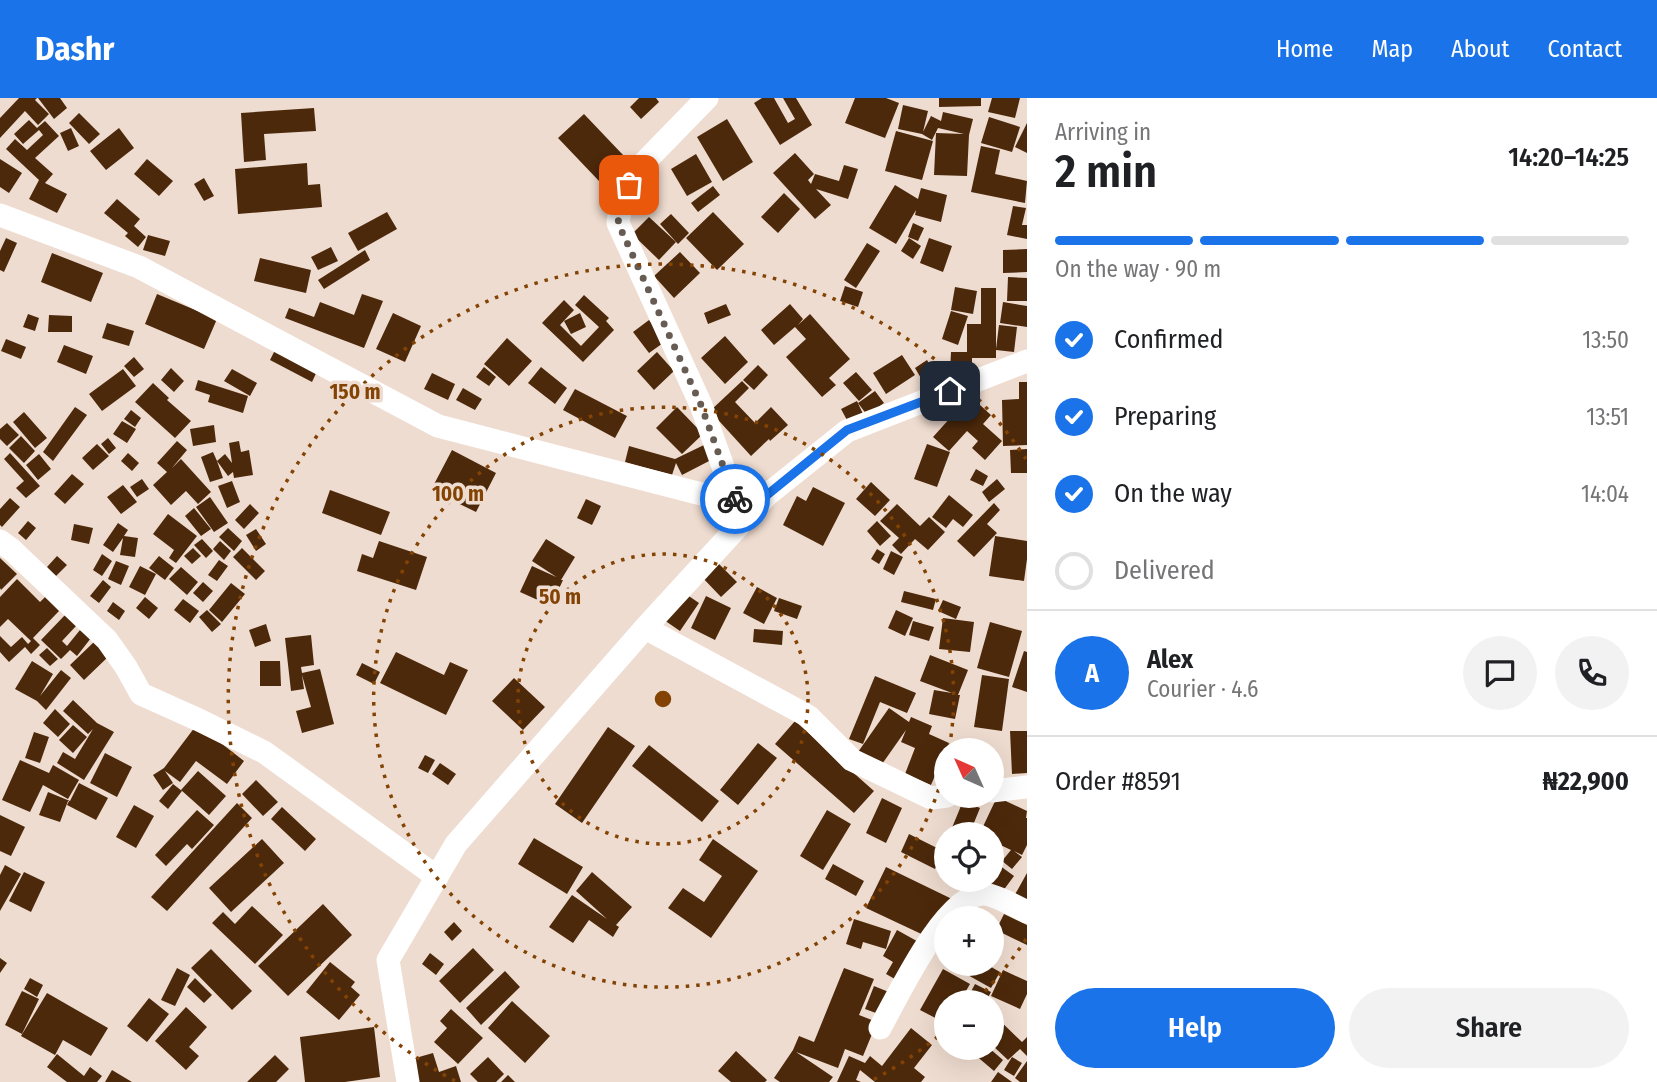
<!DOCTYPE html>
<html lang="en">
<head>
<meta charset="utf-8">
<style>
	:root { --surface:#fff; --page:#f2f2f2; --text:#202124; --muted:#757577; --line:#e0e0e0; --accent:#1a73e8 }
	body { margin:0; font-family:"Fira Sans Condensed",sans-serif; background:var(--page); color:var(--text); height:100vh; display:flex; flex-direction:column; font-size:26px; white-space:nowrap }
	* { box-sizing:border-box; margin:0 }
	p { font-size:23px; color:var(--muted) }
	.icon { flex:none; width:38px; height:38px; fill:none; stroke:currentColor; stroke-width:2; stroke-linecap:round; stroke-linejoin:round }
	.map { position:relative; flex:1; overflow:hidden }
	.sheet { display:flex; flex-direction:column; background:var(--surface); width:630px }
	.sheet>* { flex:none }
	.needle { width:46px; rotate:315deg }
	.tools { position:absolute; left:934px; top:640px; display:grid; gap:14px }
	.tools a { display:grid; place-items:center; width:70px; height:70px; border-radius:50%; background:var(--surface); box-shadow:0 7px 28px #0002; font-size:35px }
	.pin { position:absolute; display:grid; place-items:center; width:60px; height:60px; color:#fff; margin:-30px; border-radius:14px; box-shadow:0 4px 10px #0006 }
	.courier { position:absolute; display:grid; place-items:center; width:70px; height:70px; margin:-35px; border:5px solid #1a73e8; border-radius:50%; background:#fff; color:#222; box-shadow:0 2px 9px #0007 }
	.headline em { font-style:normal; font-weight:600 }
	.headline div { display:flex; flex-direction:column-reverse }
	.headline { display:flex; align-items:center; justify-content:space-between; height:119px; padding:0 28px }
	h1 { font-size:46px; font-weight:600; line-height:52px }
	.bar { display:grid; grid-template-columns:repeat(4,1fr); gap:10px 7px; align-content:center; height:84px; padding:0 28px }
	.bar i { height:9px; border-radius:5px; background:var(--line) }
	.bar .selected { background:var(--accent) }
	.bar p { grid-column:span 4 }
	.line { display:flex; align-items:center; gap:18px; padding:0 28px; border-top:2px solid var(--line) }
	.line div { flex:1 }
	.round { display:grid; place-items:center; flex:none; width:74px; height:74px; border-radius:37px; background:var(--page) }
	ol { padding:0 28px; list-style:none }
	li { display:flex; align-items:center; gap:21px; height:77px }
	li p { margin-inline-start:auto }
	li .icon { padding:7px; border-radius:50%; background:var(--accent); color:#fff; stroke-width:4 }
	li:last-child { color:var(--muted) }
	li i { width:38px; height:38px; border:4px solid var(--line); border-radius:50% }
	.action { display:flex; gap:14px; margin-top:auto; padding:14px 28px }
	.action a { flex:1; height:80px; border-radius:42px; background:var(--accent); color:#fff; font-size:28px; font-weight:600; line-height:80px; text-align:center }
	.action a+a { background:var(--page); color:var(--text) }
	header { display:flex; align-items:center; gap:42px; box-sizing:border-box; height:98px; padding:0 35px; background:var(--accent); color:#fff }
	header strong { font-size:33px }
	nav { display:flex; gap:38px; margin-inline-start:auto; font-size:24px }
	main { display:flex; flex:1; min-height:0 }
	.map>svg:first-child { display:block }
	.building { fill:#4d290b }
	.lines { fill:none; stroke-linecap:round; stroke-linejoin:round }
	.minor { stroke:#fff; stroke-width:23 }
	.done { stroke:#665c54; stroke-width:7; stroke-dasharray:0 12.6 }
	.route { stroke:#1a73e8; stroke-width:9 }
	.ring { fill:none; stroke:#824304; stroke-width:3.5; stroke-dasharray:3.5 7 }
	.centre { fill:#824304; stroke:#efdcd0; stroke-width:3.5 }
	.ring-label { font-size:21px; text-anchor:middle; font-weight:bold; fill:#824304; stroke:#efdcd0; stroke-width:7; stroke-linejoin:round; paint-order:stroke }
</style>
</head>
<body>
<header>
<strong>Dashr</strong>
<nav><a>Home</a><a>Map</a><a>About</a><a>Contact</a></nav>
</header>
<main>
<div class="map">
<svg width="1027" height="984" viewBox="0 0 1027 984">
	<rect width="100%" height="100%" fill="#efdcd0"/>
	<path class="building" d="M19,0H37L35,2L49,16L38,27L25,13L0,40V20Z
		M38,0H60L67,10L54,21Z
		M639,0H656L659,4L641,21L630,9Z
		M762,0H774L788,25L795,21L783,0H796L812,27L780,47L754,5Z
		M855,0H886L899,5L885,40L845,25Z
		M939,0H981V8L939,9Z
		M992,0H1020L1015,20L988,14Z
		M903,7L928,13L923,34L931,18L941,23L943,14L973,21L969,37L967,78L934,77L936,35L964,36L938,30L932,42L922,36L898,31Z
		M314,10L316,33L264,36L266,62L244,64L241,15Z
		M79,15L100,36L89,46L69,25Z
		M584,16L624,58L599,83L558,40Z
		M989,19L1020,29L1012,54L981,45Z
		M727,21L753,64L723,83L697,39Z
		M29,22L37,30L45,23L59,38L35,60L53,76L45,85L67,96L57,115L29,101L39,82L6,51L15,41L27,52L43,37L39,32L23,46L14,36Z
		M1027,25V55L1015,49Z
		M71,30L79,48L68,53L60,35Z
		M119,30L134,50L106,72L90,53Z
		M896,33L933,43L922,82L885,73Z
		M981,48L1000,52L995,76L1027,83L1025,105L971,94Z
		M795,55L814,76L808,82L811,86L815,76L839,83L844,67L858,71L848,101L816,91L831,107L815,121L773,75Z
		M696,56L712,84L687,98L671,71Z
		M0,61L22,75L9,95L0,89Z
		M147,61L173,83L159,98L134,76Z
		M307,65L308,87L320,86L322,109L238,116L235,71Z
		M204,80L214,98L204,103L194,86Z
		M895,87L918,101L921,90L947,97L941,124L915,117L916,112L896,146L869,130Z
		M713,88L720,97L698,114L691,105Z
		M784,95L800,111L778,135L761,119Z
		M117,101L140,121L134,128L146,139L138,149L125,138L128,135L104,115Z
		M1013,108L1026,110L1022,127H1027V141L1007,137Z
		M387,114L397,131L358,153L348,135Z
		M713,114L744,146L717,172L686,140Z
		M671,116L689,135L678,146L660,126Z
		M649,119L676,144L659,162L632,136Z
		M913,125L924,130L918,143L908,139Z
		M148,137L170,143L165,158L143,152Z
		M6,140L17,145L4,174L0,172V153Z
		M909,140L921,148L913,161L901,153Z
		M929,140L952,148L943,174L920,165Z
		M867,145L880,153L856,190L844,182Z
		M331,149L338,163L318,172L311,159Z
		M1027,151V174L1003,175V152Z
		M365,152L370,162L324,191L318,182Z
		M680,154L700,175L674,200L654,178Z
		M52,155L103,175L91,204L41,184Z
		M260,160L311,172L306,195L254,183Z
		M1008,179L1027,180V203H1007Z
		M845,188L863,194L858,209L840,203Z
		M955,189L977,193L973,216L951,212Z
		M981,190H996V251L999,227L1017,229L1014,254L996,252V260H972V274L950,275L951,254H967V226H981Z
		M157,196L217,221L204,251L145,226Z
		M362,196L383,203L364,250L285,220L289,210L314,219L320,204L354,217Z
		M584,197L609,220L606,223L614,232L583,264L542,225L564,202L574,212L560,227L581,248L599,229L575,207Z
		M1003,204L1027,208V229L1000,225Z
		M726,206L731,217L708,226L704,215Z
		M790,206L803,221L798,227L810,216L850,261L829,280L836,287L822,299L786,259L806,241L795,229L774,247L761,232Z
		M951,213L968,218L958,247L942,241Z
		M393,215L421,228L405,264L376,251Z
		M580,215L586,229L571,236L564,223Z
		M28,216L39,220L35,233L23,229Z
		M49,217L72,218V234H48Z
		M649,222L666,243L649,255L633,234Z
		M107,225L134,233L129,248L102,240Z
		M725,238L748,264L725,286L701,260Z
		M507,240L532,263L509,288L484,266Z
		M6,241L26,249L21,261L1,253Z
		M278,246L320,267L312,284L270,262Z
		M64,247L93,258L86,276L57,264Z
		M657,254L674,273L654,292L637,273Z
		M902,257L915,277L886,296L873,275Z
		M134,259L144,271L134,279L124,268Z
		M927,262L937,279L925,287L915,270Z
		M758,267L768,277L754,292L743,282Z
		M484,269L496,279L489,288L476,279Z
		M541,269L567,290L555,306L528,285Z
		M171,270L184,283L174,294L161,282Z
		M123,271L136,288L102,313L89,296Z
		M232,271L257,285L250,298L224,283Z
		M856,274L872,292L859,303L843,285Z
		M432,275L455,286L448,302L424,291Z
		M340,280L355,285L350,300L335,295Z
		M198,282L248,298L243,315L208,304L210,297L195,292Z
		M742,283L749,290L735,304L755,325L771,309L788,327L770,343L769,341L751,358L710,313Z
		M1019,284H1027V347L1003,348L1002,302L1019,301Z
		M153,285L169,300L167,302L191,323L175,340L135,304Z
		M463,290L482,301L475,312L456,302Z
		M575,291L627,318L615,340L563,312Z
		M875,293L884,305L867,317L858,305Z
		M970,298L991,317L983,326L1002,343L985,362L972,350L978,343L967,333L949,353L933,339Z
		M857,303L863,316L848,324L841,311Z
		M75,309L87,317L53,363L43,354Z
		M677,309L703,336L682,356L656,330Z
		M131,312L141,320L135,329L124,321Z
		M24,314L47,340L35,350L13,324Z
		M122,323L136,331L127,345L113,336Z
		M7,325L19,337L7,348L0,341V331Z
		M214,327L216,344L193,348L190,331Z
		M21,338L35,353L24,365L9,350Z
		M108,340L116,350L109,356L101,346Z
		M177,343L187,352L172,370L181,361L211,394L198,406L186,393L171,407L153,387L167,374L157,365Z
		M239,343L241,354L249,352L253,377L234,380L233,374L228,378L217,363L223,380L210,384L201,359L213,354L217,363L225,356L232,365L229,345Z
		M97,346L109,358L93,372L82,360Z
		M706,346L713,361L682,377L676,365L672,377L625,364L629,348L675,361Z
		M927,346L950,354L937,389L914,381Z
		M1027,351V375H1011L1010,352Z
		M452,352L496,375L476,414L431,392Z
		M10,355L40,388L26,400L16,390L24,383L4,361Z
		M128,355L139,365L132,373L121,363Z
		M39,356L51,371L38,382L26,367Z
		M976,371L988,378L983,388L970,382Z
		M72,376L84,386L65,406L54,396Z
		M142,381L149,391L137,399L130,389Z
		M997,381L1005,391L989,404L982,394Z
		M232,383L240,404L227,410L218,388Z
		M871,384L890,402L875,418L856,401Z
		M123,387L137,404L121,416L107,399Z
		M813,389L845,405L823,448L783,427L797,398L806,403Z
		M330,392L390,414L381,437L322,415Z
		M949,397L973,417L963,429L953,421L946,430L932,419Z
		M210,399L228,425L214,434L196,409Z
		M10,400L20,409L2,429L0,427V411Z
		M586,401L601,408L592,427L577,420Z
		M994,405L1000,412L987,426L997,435L974,459L957,443Z
		M250,406L259,415L244,431L235,422Z
		M897,406L920,428L929,419L945,434L928,452L915,441L901,456L892,447L899,440L880,423Z
		M194,410L211,431L201,438L185,418Z
		M168,416L197,438L176,465L169,460L174,452L153,436Z
		M28,423L36,430L26,442L18,435Z
		M877,423L891,438L880,448L867,433Z
		M118,425L128,432L124,438L138,440L135,459L120,457L123,440L113,454L103,447Z
		M74,426L93,430L89,446L71,442Z
		M228,430L242,443L234,453L219,439Z
		M256,431L266,446L256,453L246,437Z
		M995,438L1027,443V461L1024,483L989,478Z
		M202,441L213,453L206,460L194,447Z
		M546,441L575,459L561,482L532,463Z
		M220,443L231,453L224,462L213,451Z
		M379,443L427,459L416,492L357,473L362,456L373,460Z
		M193,450L201,458L192,466L184,458Z
		M242,450L265,473L256,482L233,459Z
		M877,451L885,456L879,466L871,461Z
		M891,453L903,459L894,477L883,471Z
		M102,456L112,463L102,478L93,472Z
		M57,458L67,467L56,478L47,469Z
		M159,458L174,470L165,482L149,470Z
		M0,460L17,476L1,492L0,490Z
		M219,462L228,468L217,483L208,477Z
		M715,462L737,484L721,499L700,477Z
		M116,463L129,468L121,487L108,481Z
		M140,468L156,476L145,497L129,489Z
		M532,468L563,482L551,508L520,494Z
		M181,469L198,484L187,497L169,481Z
		M17,481L40,504L45,499L59,513L33,540L40,547L31,556L25,549L9,564L0,554V538L11,549L22,539L28,546L31,543L8,521L0,529V499Z
		M103,482L111,489L99,505L90,498Z
		M203,484L213,493L203,504L193,495Z
		M231,485L245,496L222,524L209,512Z
		M757,489L777,500L764,526L743,515Z
		M904,493L936,501L933,512L901,504Z
		M683,494L699,505L680,533L664,522Z
		M706,498L731,510L715,542L691,530Z
		M145,499L158,510L149,521L136,510Z
		M779,500L802,508L797,521L774,513Z
		M183,501L199,513L190,525L174,512Z
		M943,502L961,509L956,521L938,513Z
		M113,504L125,513L119,522L107,513Z
		M207,512L221,526L212,534L199,519Z
		M896,512L913,520L905,538L888,530Z
		M66,516L77,527L62,543L67,548L80,532L91,540L77,558L70,552L61,561L41,542Z
		M943,520L974,524L970,554L939,551Z
		M913,523L934,529L929,543L909,537Z
		M990,524L1022,533L1009,579L977,570Z
		M266,526L271,543L255,549L249,532Z
		M754,531L783,533L782,547L753,544Z
		M311,537L314,567L301,569L302,575L320,571L334,626L302,635L296,613L311,609L302,577L304,591L291,593L285,540Z
		M95,543L109,558L84,582L70,567Z
		M47,550L58,561L50,568L39,557Z
		M1024,553L1027,554V594L1012,589Z
		M396,554L444,577L450,564L468,572L446,617L380,585Z
		M930,557L968,572L958,597H960L955,621L929,616L934,592L952,595L920,583Z
		M32,563L53,576L40,598L61,572L71,580L46,612L37,603L15,591Z
		M260,563H280L281,588H260Z
		M362,565L380,574L374,586L356,577Z
		M982,577L1009,581L1002,633L974,629Z
		M875,578L916,595L907,615L880,604L863,646L849,641Z
		M514,580L545,609L523,632L492,603Z
		M73,602L97,625L114,634L84,682L57,665L63,654L75,661L93,631L88,636L63,613Z
		M889,610L909,624L911,619L932,628L929,636L949,645L931,687L905,676L915,650L901,644L906,632L880,669L858,654Z
		M55,611L70,626L58,639L43,625Z
		M795,623L874,693L854,715L775,646Z
		M198,625L208,635L244,663L227,686L196,663L180,684L165,673L173,685L163,692L153,677L164,670Z
		M73,627L87,639L73,655L59,642Z
		M608,629L635,648L582,725L555,706Z
		M1010,633H1027V675L1012,676Z
		M34,634L49,639L40,665L25,660Z
		M758,645L777,660L738,707L720,692Z
		M649,647L719,703L702,724L632,668Z
		M105,655L132,669L117,699L90,685Z
		M425,657L435,662L428,675L418,670Z
		M20,662L49,675L53,667L79,682L68,701L43,687L30,714L2,702Z
		M440,665L456,676L448,687L432,676Z
		M198,673L226,698L209,717L181,692Z
		M256,682L278,704L263,718L242,696Z
		M79,685L108,700L96,722L67,707L69,703H68L60,724L39,717L48,694L70,703Z
		M173,686L182,693L168,711L159,703Z
		M997,699L1027,713L1026,720H1027V747L1022,757L1014,753L1022,759L1012,771L1002,763L1011,752L992,743V737H979Z
		M882,700L902,710L886,745L866,735Z
		M963,703L980,710L969,737H949Z
		M237,705L252,720L167,813L151,799Z
		M134,707L154,718L136,750L116,739Z
		M282,709L316,741L305,753L271,721Z
		M197,712L214,727L192,751L187,746L166,768L155,757Z
		M827,712L851,726L823,772L800,758Z
		M0,717L25,729L11,758L0,753Z
		M909,736L943,753L935,771L901,754Z
		M534,740L583,769L567,796L518,766Z
		M262,741L284,765L231,814L209,790Z
		M713,741L758,773L711,840L668,810L683,790L704,804L722,778L699,762Z
		M992,762L1014,778L997,801L972,782H992Z
		M833,766L864,783L856,798L825,781Z
		M5,767L21,776L0,813V777Z
		M886,769L952,801L932,841L866,810Z
		M24,774L45,784L31,814L9,803Z
		M592,774L632,809L616,827L619,829L613,839L589,822L573,845L549,829L572,797L607,821L576,793Z
		M1027,775V807L1013,800Z
		M323,806L352,837L288,898L258,868Z
		M252,808L283,837L255,866L212,825L223,814L235,826Z
		M1004,816L1027,827V847L996,832Z
		M854,821L891,833L886,851L863,844L861,851L846,846Z
		M454,824L462,833L452,843L444,834Z
		M897,832L933,852L900,884L886,876L893,864L883,858Z
		M473,850L494,872L460,905L439,883Z
		M211,851L252,893L232,912L191,870Z
		M430,855L444,866L436,877L422,866Z
		M0,860L7,865L0,875Z
		M330,864L355,884L351,889L360,897L339,922L306,894Z
		M948,866H986L1000,874L991,890Z
		M177,870L190,877L175,908L161,902Z
		M844,870L874,881L859,917L877,924L863,958L845,951L838,970L796,954L833,979L829,984H780L774,980L793,952L799,938L814,944Z
		M943,871L970,886L959,905H947V926L920,912Z
		M1003,872L1027,883V896L1020,911L991,898Z
		M505,873L520,889L481,927L466,910Z
		M30,880L43,887L37,899L24,891Z
		M195,880L212,897L204,905L187,889Z
		M975,886L991,894L985,905H965Z
		M874,888L901,899L892,921L865,911Z
		M22,893L39,901L22,936L5,927Z
		M47,895L108,930L91,958L63,942L55,957L21,938Z
		M149,900L169,916L147,944L127,928Z
		M512,903L550,938L525,965L488,930Z
		M186,909L207,929L189,949L199,958L186,972L155,943Z
		M451,911L483,940L458,966L434,944L447,930L440,923Z
		M992,915L1022,944L1027,939V958L1020,951L1008,962L992,947Z
		M374,929L380,979L345,984H305L300,939Z
		M911,930L932,947L914,970L925,979L921,984H875L860,972L856,982L861,984H837L849,958L865,965L870,958L882,968Z
		M967,950H989L1003,962L994,973Z
		M736,953L767,982L765,984H731L718,973Z
		M433,955L439,974L456,968L461,984H419L412,961Z
		M57,956L84,978L90,969L102,978L97,984H67L47,969Z
		M275,957L289,971L276,984H247Z
		M488,959L504,976L496,984H478L470,976Z
		M1012,959L1022,965L1014,978L1004,972Z
		M1027,963V984H1020L1015,980Z
		M112,972L132,984H105Z
		M998,974L1012,984H991Z
		M508,977L515,984H501Z"/>
	<g class="lines">
		<path class="minor" d="M707,0L636,73L622,100L618,125L701,307L736,405
			M0,117L139,169L438,328L736,405L767,397
			M0,443L12,452L107,542L126,569L141,596L199,622L264,654L437,779
			M645,530L808,618L852,662L931,700L947,698
			M992,693L1027,689
			M880,930C898,898 944,799 982,796C992,795 1017,809 1027,814
			M408,984L388,862L456,746L645,530L767,397L847,333L1027,263"/>
	</g>
	<g class="lines">
		<path class="done" d="M629,87L622,100L618,125L701,307L735,401"/>
		<path class="route" d="M735,401L736,405L767,397L847,332L950,293"/>
	</g>
	<g class="ring">
		<circle cx="663" cy="601" r="145"/>
		<path d="M947 661A290 290 0 1 1 949 651"/>
		<path d="M1026 841A435 435 0 0 1 976 903M946 932A435 435 0 0 1 871 983M455 983A435 435 0 1 1 1026 361"/>
	</g>
	<circle cx="663" cy="601" r="10" class="centre"/>
	<g class="ring-label">
		<text x="355" y="301">150 m</text>
		<text x="458" y="403">100 m</text>
		<text x="560" y="506">50 m</text>
	</g>
</svg>
<div class="tools">
<a><svg class="needle" viewBox="-14 -14 28 28"><path d="M0-13l5 13h-10z" fill="#e53935"/><path d="M0 13l5-13h-10z" fill="#757577"/></svg></a>
<a><svg class="icon" aria-label="locate" viewBox="0 0 24 24"><circle cx="12" cy="12" r="6"/><path d="M12 2v4M12 18v4M2 12h4M18 12h4"/></svg></a>
<a>+</a>
<a>−</a>
</div>
<div class="pin" style="left:629px;top:87px;background:#ea580c"><svg class="icon" aria-label="bag" viewBox="0 0 24 24"><path d="M5 8h14l-1 12H6zM9 8a3 3 0 0 1 6 0"/></svg></div>
<div class="pin" style="left:950px;top:293px;background:#1f2937"><svg class="icon" aria-label="home" viewBox="0 0 24 24"><path d="M3 11l9-7 9 7M6 9v11h12V9"/></svg></div>
<div class="courier" style="left:735px;top:401px"><svg class="icon" aria-label="bike" viewBox="0 0 24 24"><circle cx="6" cy="16" r="4"/><circle cx="18" cy="16" r="4"/><path d="M6 16l4-8h5l3 8M10 8l3 8H6M13 5h3"/></svg></div>
</div>
<section class="sheet">
<div class="headline"><div><h1>2 min</h1><p>Arriving in</p></div><em>14:20–14:25</em></div>
<div class="bar"><i class="selected"></i><i class="selected"></i><i class="selected"></i><i></i><p>On the way · 90 m</p></div>
<ol>
<li><svg class="icon" aria-label="check" viewBox="0 0 24 24"><path d="M5 12l5 5 9-10"/></svg>Confirmed<p>13:50</p></li>
<li><svg class="icon" aria-label="check" viewBox="0 0 24 24"><path d="M5 12l5 5 9-10"/></svg>Preparing<p>13:51</p></li>
<li><svg class="icon" aria-label="check" viewBox="0 0 24 24"><path d="M5 12l5 5 9-10"/></svg>On the way<p>14:04</p></li>
<li><i></i>Delivered</li>
</ol>
<div class="line" style="height:126px"><b class="round" style="background:var(--accent);color:#fff">A</b><div><b>Alex</b><p>Courier · 4.6</p></div><a class="round"><svg class="icon" aria-label="chat" viewBox="0 0 24 24"><path d="M4 5h16v11H9l-5 4z"/></svg></a><a class="round"><svg class="icon" aria-label="phone" viewBox="0 0 24 24"><path d="M5 4h4l2 5-3 2q2 4 5 5l2-3 5 2v4C11 20 4 13 5 4z"/></svg></a></div>
<div class="line" style="height:91px"><div>Order #8591</div><b>₦22,900</b></div>
<div class="action"><a>Help</a><a>Share</a></div>
</section>
</main>
</body>
</html>
